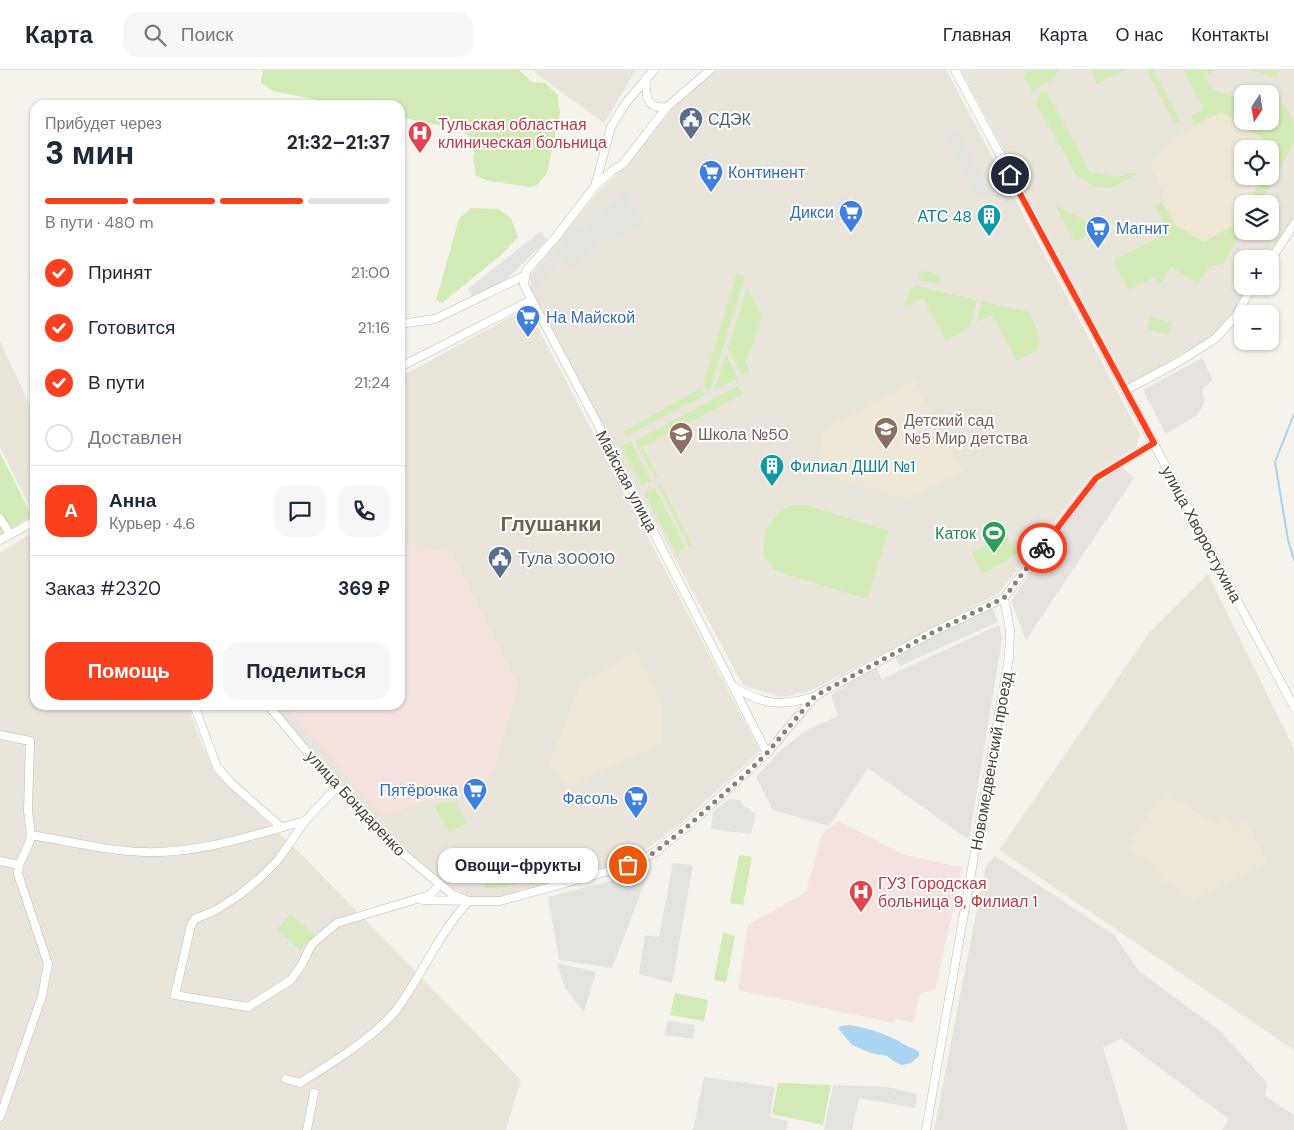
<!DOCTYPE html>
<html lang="ru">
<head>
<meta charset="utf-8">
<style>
	:root { --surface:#fff; --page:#f6f6f7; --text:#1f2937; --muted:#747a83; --line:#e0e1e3; --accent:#fc3f1d }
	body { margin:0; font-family:"DM Sans",sans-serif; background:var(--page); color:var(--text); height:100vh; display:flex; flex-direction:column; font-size:19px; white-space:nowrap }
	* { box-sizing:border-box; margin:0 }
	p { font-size:16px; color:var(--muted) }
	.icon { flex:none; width:28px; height:28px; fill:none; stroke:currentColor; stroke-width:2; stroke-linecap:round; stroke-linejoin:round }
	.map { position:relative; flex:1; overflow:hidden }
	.side { position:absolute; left:30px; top:30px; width:375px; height:610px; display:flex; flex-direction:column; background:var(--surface); border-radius:15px; box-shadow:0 1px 4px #0004 }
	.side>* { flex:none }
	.needle { width:32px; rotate:192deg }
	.tools { position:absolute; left:1234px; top:15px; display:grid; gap:10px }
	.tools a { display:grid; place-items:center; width:45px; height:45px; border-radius:10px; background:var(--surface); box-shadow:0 1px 4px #0004; font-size:25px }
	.pin { position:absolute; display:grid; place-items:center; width:42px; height:42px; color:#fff; margin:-21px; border:2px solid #fff; border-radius:50%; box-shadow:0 1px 5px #0007 }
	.courier { position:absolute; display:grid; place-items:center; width:50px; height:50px; margin:-25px; border:4px solid #fc3f1d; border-radius:50%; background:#fff; color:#222; box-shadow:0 1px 6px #0007 }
	.bubble { position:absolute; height:35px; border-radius:15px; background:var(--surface); box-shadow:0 1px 4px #0004; font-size:16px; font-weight:800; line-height:35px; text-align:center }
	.overview em { font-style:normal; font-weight:800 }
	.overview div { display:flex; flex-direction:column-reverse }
	.overview { display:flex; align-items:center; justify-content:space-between; height:85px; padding:0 15px }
	h1 { font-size:32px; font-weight:800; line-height:38px }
	.bar { display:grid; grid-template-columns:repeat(4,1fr); gap:8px 5px; align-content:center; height:60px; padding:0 15px }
	.bar i { height:6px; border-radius:4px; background:var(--line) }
	.bar .selected { background:var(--accent) }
	.bar p { grid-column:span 4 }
	.line { display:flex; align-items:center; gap:12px; padding:0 15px; border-top:1px solid var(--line) }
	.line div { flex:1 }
	.round { display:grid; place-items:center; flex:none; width:52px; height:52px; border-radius:15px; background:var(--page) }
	ol { padding:0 15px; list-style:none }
	li { display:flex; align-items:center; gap:15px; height:55px }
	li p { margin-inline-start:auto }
	li .icon { padding:5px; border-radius:50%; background:var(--accent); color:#fff; stroke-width:4 }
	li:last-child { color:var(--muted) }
	li i { width:28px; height:28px; border:2px solid var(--line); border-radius:50% }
	.cta { display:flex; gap:10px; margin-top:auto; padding:10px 15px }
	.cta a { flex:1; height:58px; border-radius:15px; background:var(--accent); color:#fff; font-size:20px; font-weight:800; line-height:58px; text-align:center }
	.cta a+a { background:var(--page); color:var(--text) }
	header { display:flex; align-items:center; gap:30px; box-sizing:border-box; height:70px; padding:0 25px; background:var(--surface); border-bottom:1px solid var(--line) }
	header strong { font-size:24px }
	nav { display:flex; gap:28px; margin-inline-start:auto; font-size:18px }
	.search { width:350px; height:45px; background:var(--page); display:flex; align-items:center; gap:12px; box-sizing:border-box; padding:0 18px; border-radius:15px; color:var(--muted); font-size:19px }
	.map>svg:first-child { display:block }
	.residential { fill:#eae5da; fill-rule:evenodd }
	.industrial { fill:#e6e2dd }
	.education { fill:#efe8d6 }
	.medical { fill:#f6e3e0 }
	.green { fill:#d2eab5 }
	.parking { fill:#e5e3e0 }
	.water { fill:#a9d4f2 }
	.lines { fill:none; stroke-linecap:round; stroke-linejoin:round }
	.stream { stroke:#a9d4f2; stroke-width:2 }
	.minor-casing { stroke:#c2bbae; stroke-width:9 }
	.minor { stroke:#fff; stroke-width:8 }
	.done { stroke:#878178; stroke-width:5; stroke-dasharray:0 9 }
	.route { stroke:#fc3f1d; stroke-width:6 }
	.labels { text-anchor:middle; stroke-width:4; stroke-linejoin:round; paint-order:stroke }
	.service-label { font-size:16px; fill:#4e5e75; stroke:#fff; text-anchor:start }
	.health-label { font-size:16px; fill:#be3a42; stroke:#fff; text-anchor:start }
	.shop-label { font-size:16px; fill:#366cbe; stroke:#fff; text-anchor:start }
	.culture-label { font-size:16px; fill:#0d838f; stroke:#fff; text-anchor:end }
	.education-label { font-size:16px; fill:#785e54; stroke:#fff; text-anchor:start }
	.street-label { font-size:16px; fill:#4b4439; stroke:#fff }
	.leisure-label { font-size:16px; fill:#27864d; stroke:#fff; text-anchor:end }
	.district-label { font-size:21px; font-weight:bold; fill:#6e6250; stroke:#fff }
</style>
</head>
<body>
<header>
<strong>Карта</strong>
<div class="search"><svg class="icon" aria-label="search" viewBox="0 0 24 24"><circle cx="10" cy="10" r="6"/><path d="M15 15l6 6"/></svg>Поиск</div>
<nav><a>Главная</a><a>Карта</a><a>О нас</a><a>Контакты</a></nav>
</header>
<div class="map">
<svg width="1294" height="1060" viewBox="0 0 1294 1060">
	<rect width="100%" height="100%" fill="#f6f3ec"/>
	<path class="residential" d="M534,0H636L604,53L538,5Z
		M715,0H946L1140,364L1136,377L1091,405L999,523L808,622L781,627L743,615L531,222L530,205L600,120L623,99L671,40Z
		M961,0H1294V149L1268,189H1242V216H1250L1218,263L1129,315ZM1242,24H1270V51H1242ZM1242,79H1270V106H1242ZM1242,134H1270V161H1242Z
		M528,239L760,681L679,755L634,788L500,827H470L443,814L391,770L331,705L274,635H400V307L505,250Z
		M0,271L35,346V439L32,441L0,377Z
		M35,461V635H189L195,657L214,702L304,787L521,1010L506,1060H0V483Z
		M1208,504L1294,679V980L999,780L1149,563Z"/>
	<path class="industrial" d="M1202,288L1213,310L1202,320L1205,332L1197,345L1166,364L1143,320Z
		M1121,397L1134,408L1026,570L1011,531L1085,424Z
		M999,555L1002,569L969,770L868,698L829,756L773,740L756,707L783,678L807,660L838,646L831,625L876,597L882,609Z
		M995,786L1114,865L1139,901L1220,961L1267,1013L1265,1026L1294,1045V1060H1222L1229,1049L1121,969L1103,977L1128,1060H934L985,798Z"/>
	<path class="education" d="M1221,42L1266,70L1274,82L1270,97V79H1242V106H1264L1247,134H1242V141L1234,155L1204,172L1176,156L1162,132L1163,121L1150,96L1177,65Z
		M914,311L963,402L907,430L816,402L824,358Z
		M636,582L662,635L663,673L567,718L549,695L581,612Z
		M1166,721L1215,754L1226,749L1231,757L1246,752L1267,792L1193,829L1163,810L1154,796L1127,777Z"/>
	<path class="medical" d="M400,471L452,483L518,615L496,695L488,708L383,747L284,635H400Z
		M839,751L902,784L954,796H963L935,920L920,923L913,953L896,949L894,953L738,920L748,855L806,822L822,764Z"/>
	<path class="green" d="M263,0H519L532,12L545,13L558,25L560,43L547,103L537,115L531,117L489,111L476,106L473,87L476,73L462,60L400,47V35H343L273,21L261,13Z
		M1033,0H1058V1L1052,10L1032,21L1023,5Z
		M1090,0H1124L1097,14Z
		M1146,0H1153L1180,51L1175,54Z
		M1183,0H1217L1204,6L1213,20L1232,26L1242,25V51H1270V26L1285,36L1294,52V74L1259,134H1247L1264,106H1270V97L1274,82L1266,70L1221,42L1195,55L1191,46L1204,39Z
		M1252,0H1280L1275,7L1252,1Z
		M1046,20L1090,102L1117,107L1134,102L1136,105L1111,118L1096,117L1077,106L1035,32L1040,23Z
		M1162,132L1176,156L1204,172L1234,155L1242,141V161L1223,194L1210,196L1198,214L1171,197L1159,215L1155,207L1128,220L1113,191L1169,162L1155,136Z
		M1055,135L1102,159L1075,172Z
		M471,138L498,139L511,148L518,167L501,185L442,233L436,230L459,149Z
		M926,201L938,205L940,209V214L918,210V205Z
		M737,203L745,206L709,324L703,314Z
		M916,216L977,230L970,257L946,271L923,228L907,237L904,233L911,219Z
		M747,218L762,247L746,292L750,302L742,306L728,279Z
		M981,231L1029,242C1036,256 1042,264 1038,279L1017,291L992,245L977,252Z
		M1150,247L1172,253L1168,265L1146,259Z
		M726,285L738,308L714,321Z
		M738,316L743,324L639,379L635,371Z
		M701,318L705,325L626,366L624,361Z
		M631,371L651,411L642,416L621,376Z
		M643,378L658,407L655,408L640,380Z
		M0,383L32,446L0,465Z
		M661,414L692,475L689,477L658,416Z
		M655,418L686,478L676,483L644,423Z
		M794,435H806L889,461L867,529L776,501L764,487C761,463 771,442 794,435Z
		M1005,464L1017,484L983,504L971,483Z
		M455,731L467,754L449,762L433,734Z
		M739,785L752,787L743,835L730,833Z
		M522,786L534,808L503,817L486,818L482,810Z
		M291,844L314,865L300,880L277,859Z
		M723,863L735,866L726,912L714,910Z
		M675,923L708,930L704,951L670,945Z
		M778,1013L831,1015L823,1055L772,1044Z"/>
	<path class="parking" d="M957,60L990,123L979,129L945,67Z
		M623,121L630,129L628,132V135L644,153L607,172L586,156Z
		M846,125L855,141L830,156L821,139Z
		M578,155L600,172L573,199L561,188L537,219L534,216L533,206Z
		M541,161L547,170L507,209L473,227L468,219Z
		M992,537L998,552L900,596L894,585Z
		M729,729L740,730L744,736L756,744L751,764L711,759L713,742Z
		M673,793L693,795L672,913L639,904L645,865L659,867Z
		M649,801L612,898L559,890L548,827Z
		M557,893L596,902L584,942L565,918Z
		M667,951L695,955L693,969L665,965Z
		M704,1007L775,1017L770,1047L788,1051L786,1060H693Z
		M833,1015L887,1017L917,1024L915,1038L859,1028L852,1060H824Z"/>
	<path class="water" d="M848,955C868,958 888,964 905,975C910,978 915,978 919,982V986L911,993L902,995L895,992L887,986L871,983L852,975L838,958L841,956Z"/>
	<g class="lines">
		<path class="stream" d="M1294,344L1275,392L1288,470L1294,490"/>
		<defs>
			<path id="minor" d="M710,0L667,37L623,94L612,101L595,116L556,167L526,201L524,215L611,379L767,683
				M955,0L1294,637
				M647,7C645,24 645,40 667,37
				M595,116L611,57L625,34L654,0
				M1270,191L1294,154
				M400,254L435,249L524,206
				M400,297L531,230
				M1126,320L1182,290L1216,268L1235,247L1253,216
				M0,448L10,464
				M0,470L35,451
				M734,617C763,635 783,637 815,626
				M194,635L217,697L231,713L281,757
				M268,635L328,707L388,771L453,825L469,831H500L616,799L639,791L655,782L688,756L767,683L815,626L933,562L1004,528L1096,408L1154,373
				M0,665L30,671L28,741L31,765L30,771L19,795L18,804L48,894L42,926L0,1047
				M337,717L305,751L278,790L260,808L238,826L216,840L195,849L191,855L175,925L248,937L291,910L302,894L312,874L337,853L430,825L440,814
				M31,765C68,771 107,781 144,782C199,784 253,765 305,751
				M0,791L19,795
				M286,1009L300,1013C330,994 375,967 397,939C423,904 439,862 469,831L423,830
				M307,1060L314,1023
				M926,1060L1009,587L1010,560L1004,528"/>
		</defs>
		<use href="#minor" class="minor-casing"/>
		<use href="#minor" class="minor"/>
	</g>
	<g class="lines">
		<path class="done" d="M628,795L639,791L655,782L688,756L748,702L767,683L815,626L934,562L1004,528L1042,478"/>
		<path class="route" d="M1010,105L1154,373L1096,408L1042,478"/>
	</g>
	<defs>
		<symbol id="civic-pin" viewBox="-11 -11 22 30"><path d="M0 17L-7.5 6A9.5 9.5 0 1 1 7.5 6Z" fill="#5c6f8a" stroke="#fff"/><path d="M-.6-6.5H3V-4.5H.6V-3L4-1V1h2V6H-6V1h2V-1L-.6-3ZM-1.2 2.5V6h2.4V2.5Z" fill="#fff"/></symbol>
		<symbol id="hospital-pin" viewBox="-11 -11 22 30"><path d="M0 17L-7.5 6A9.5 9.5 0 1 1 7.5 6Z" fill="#e0444e" stroke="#fff"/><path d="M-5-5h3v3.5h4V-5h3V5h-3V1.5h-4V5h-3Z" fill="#fff"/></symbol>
		<symbol id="supermarket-pin" viewBox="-11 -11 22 30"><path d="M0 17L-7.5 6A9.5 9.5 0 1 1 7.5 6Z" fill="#3f7fe0" stroke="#fff"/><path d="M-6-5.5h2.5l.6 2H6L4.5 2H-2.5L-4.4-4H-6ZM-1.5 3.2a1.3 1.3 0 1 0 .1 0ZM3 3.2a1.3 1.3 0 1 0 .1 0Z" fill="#fff"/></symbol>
		<symbol id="building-pin" viewBox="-11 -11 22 30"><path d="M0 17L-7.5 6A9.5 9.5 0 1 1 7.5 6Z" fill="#0f9aa8" stroke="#fff"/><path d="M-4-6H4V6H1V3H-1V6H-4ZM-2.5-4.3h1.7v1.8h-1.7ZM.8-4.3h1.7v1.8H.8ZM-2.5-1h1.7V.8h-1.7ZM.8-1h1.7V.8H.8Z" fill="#fff"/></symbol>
		<symbol id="school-pin" viewBox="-11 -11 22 30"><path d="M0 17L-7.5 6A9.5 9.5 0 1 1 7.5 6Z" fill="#8d6e63" stroke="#fff"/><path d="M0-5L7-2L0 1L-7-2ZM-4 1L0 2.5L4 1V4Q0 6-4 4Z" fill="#fff"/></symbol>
		<symbol id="stadium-pin" viewBox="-11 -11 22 30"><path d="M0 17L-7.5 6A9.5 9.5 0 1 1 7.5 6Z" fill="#2e9e5b" stroke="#fff"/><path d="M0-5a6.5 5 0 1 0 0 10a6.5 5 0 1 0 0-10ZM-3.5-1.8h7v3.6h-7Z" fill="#fff"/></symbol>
	</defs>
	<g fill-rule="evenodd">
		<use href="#civic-pin" x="677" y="35" width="28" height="38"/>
		<use href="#hospital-pin" x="406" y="49" width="28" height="38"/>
		<use href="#supermarket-pin" x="697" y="88" width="28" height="38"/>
		<use href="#supermarket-pin" x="837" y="128" width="28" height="38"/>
		<use href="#building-pin" x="975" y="132" width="28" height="38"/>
		<use href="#supermarket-pin" x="1084" y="144" width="28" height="38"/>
		<use href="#supermarket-pin" x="514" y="233" width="28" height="38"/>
		<use href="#school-pin" x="872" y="345" width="28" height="38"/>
		<use href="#school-pin" x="667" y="350" width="28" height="38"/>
		<use href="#building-pin" x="758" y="382" width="28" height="38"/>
		<use href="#stadium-pin" x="980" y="449" width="28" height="38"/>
		<use href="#civic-pin" x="486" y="474" width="28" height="38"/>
		<use href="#supermarket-pin" x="461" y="706" width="28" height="38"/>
		<use href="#supermarket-pin" x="622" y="714" width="28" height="38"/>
		<use href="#hospital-pin" x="847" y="808" width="28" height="38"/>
	</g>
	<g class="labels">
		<g class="service-label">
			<text x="708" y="55">СДЭК</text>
			<text x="518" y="494">Тула 300010</text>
		</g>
		<g class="health-label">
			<text x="438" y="60">Тульская областная<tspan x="438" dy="18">клиническая больница</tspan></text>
			<text x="878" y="819">ГУЗ Городская<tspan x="878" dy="18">больница 9, Филиал 1</tspan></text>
		</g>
		<g class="shop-label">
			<text x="728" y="108">Континент</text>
			<text x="834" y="148" text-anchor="end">Дикси</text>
			<text x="1116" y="164">Магнит</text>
			<text x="546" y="253">На Майской</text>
			<text x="458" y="726" text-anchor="end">Пятёрочка</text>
			<text x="618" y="734" text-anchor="end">Фасоль</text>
		</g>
		<g class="culture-label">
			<text x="972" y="152">АТС 48</text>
			<text x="790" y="402" text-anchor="start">Филиал ДШИ №1</text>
		</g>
		<g class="education-label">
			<text x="904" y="356">Детский сад<tspan x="904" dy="18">№5 Мир детства</tspan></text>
			<text x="698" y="370">Школа №50</text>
		</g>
		<g class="street-label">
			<text transform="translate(627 411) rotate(62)" y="6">Майская улица</text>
			<text transform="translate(1202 464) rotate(62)" y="6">улица Хворостухина</text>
			<text transform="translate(991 691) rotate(-80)" y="6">Новомедвенский проезд</text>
			<text transform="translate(356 733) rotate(47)" y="6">улица Бондаренко</text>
		</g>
		<g class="leisure-label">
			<text x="976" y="469">Каток</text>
		</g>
		<g class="district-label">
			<text x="551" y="461">Глушанки</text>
		</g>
	</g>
</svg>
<div class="tools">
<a><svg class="needle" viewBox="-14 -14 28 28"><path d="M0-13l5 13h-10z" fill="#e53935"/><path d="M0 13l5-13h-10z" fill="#747a83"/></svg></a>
<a><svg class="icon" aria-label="locate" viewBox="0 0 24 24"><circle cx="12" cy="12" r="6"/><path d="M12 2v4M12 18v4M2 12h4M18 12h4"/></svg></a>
<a><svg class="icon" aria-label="layers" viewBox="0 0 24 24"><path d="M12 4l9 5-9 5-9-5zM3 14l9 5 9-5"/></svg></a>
<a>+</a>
<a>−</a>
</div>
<div class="pin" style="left:628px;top:795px;background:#ea580c"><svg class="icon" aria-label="bag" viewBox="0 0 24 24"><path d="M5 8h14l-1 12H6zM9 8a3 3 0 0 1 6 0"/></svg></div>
<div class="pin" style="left:1010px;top:105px;background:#1f2937"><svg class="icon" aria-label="home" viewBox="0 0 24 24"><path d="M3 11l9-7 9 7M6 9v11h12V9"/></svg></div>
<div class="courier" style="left:1042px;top:478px"><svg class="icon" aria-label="bike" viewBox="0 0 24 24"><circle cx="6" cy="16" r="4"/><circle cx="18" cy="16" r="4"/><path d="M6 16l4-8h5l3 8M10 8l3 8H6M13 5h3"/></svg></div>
<div class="bubble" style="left:438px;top:778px;width:160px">Овощи-фрукты</div>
<section class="side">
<div class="overview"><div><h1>3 мин</h1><p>Прибудет через</p></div><em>21:32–21:37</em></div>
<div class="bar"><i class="selected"></i><i class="selected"></i><i class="selected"></i><i></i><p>В пути · 480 m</p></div>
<ol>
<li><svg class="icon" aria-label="check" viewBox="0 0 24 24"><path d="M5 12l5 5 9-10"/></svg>Принят<p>21:00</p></li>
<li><svg class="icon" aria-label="check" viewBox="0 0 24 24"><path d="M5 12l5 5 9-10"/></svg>Готовится<p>21:16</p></li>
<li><svg class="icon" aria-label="check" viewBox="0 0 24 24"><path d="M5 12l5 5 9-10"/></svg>В пути<p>21:24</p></li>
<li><i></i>Доставлен</li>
</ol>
<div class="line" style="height:90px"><b class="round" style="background:var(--accent);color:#fff">А</b><div><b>Анна</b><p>Курьер · 4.6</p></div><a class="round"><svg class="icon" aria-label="chat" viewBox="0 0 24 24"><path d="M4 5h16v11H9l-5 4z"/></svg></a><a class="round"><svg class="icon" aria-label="phone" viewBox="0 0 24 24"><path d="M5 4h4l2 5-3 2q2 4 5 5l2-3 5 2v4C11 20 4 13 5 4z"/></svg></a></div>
<div class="line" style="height:65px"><div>Заказ #2320</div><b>369 ₽</b></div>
<div class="cta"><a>Помощь</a><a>Поделиться</a></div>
</section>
</div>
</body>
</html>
